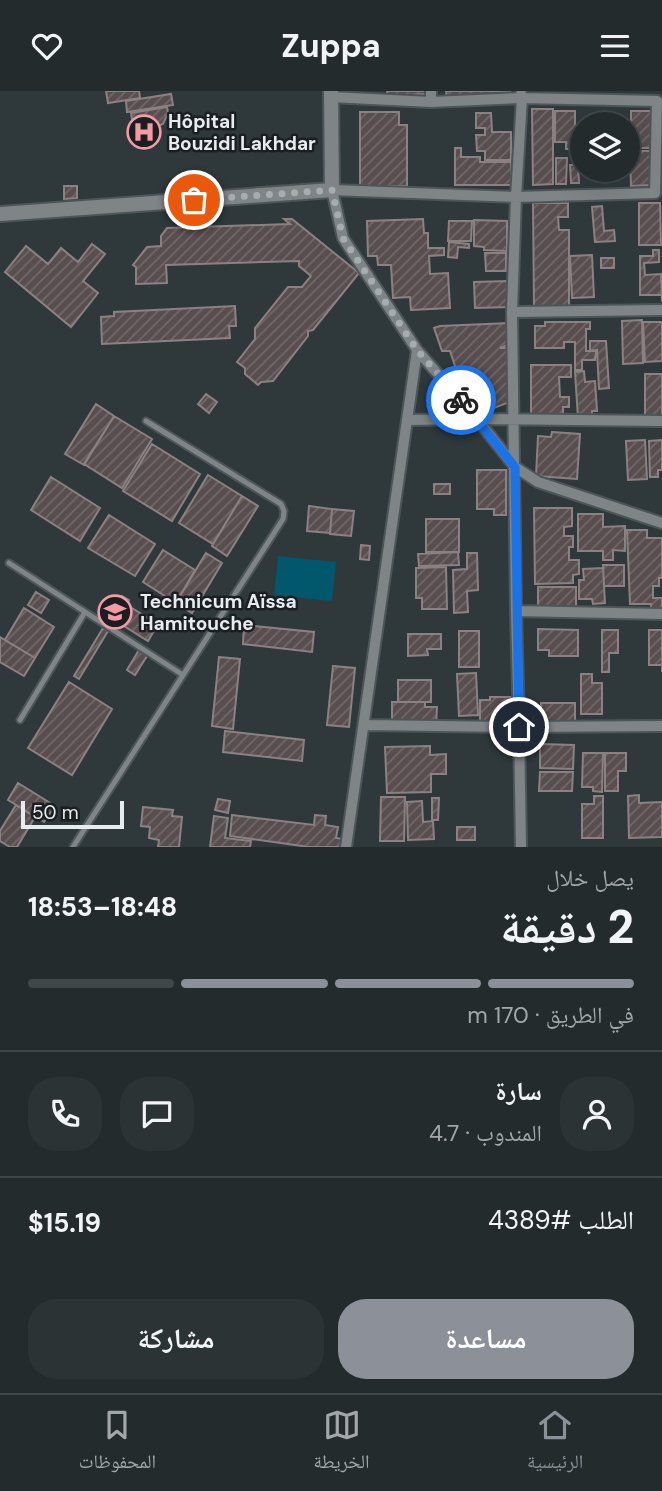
<!DOCTYPE html>
<html lang="ar">
<head>
<meta charset="utf-8">
<style>
	:root { --surface:#232b2d; --page:#2b3335; --text:#f1f3f6; --muted:#a3a7aa; --line:#404749; --accent:#8c9099 }
	body { margin:0; font-family:"DM Sans","Noto Naskh Arabic",sans-serif; background:var(--page); color:var(--text); direction:rtl; height:100vh; display:flex; flex-direction:column; font-size:26px; white-space:nowrap }
	* { box-sizing:border-box; margin:0 }
	p { font-size:23px; color:var(--muted) }
	.icon { flex:none; width:38px; height:38px; fill:none; stroke:currentColor; stroke-width:2; stroke-linecap:round; stroke-linejoin:round }
	.map { position:relative; height:756px; overflow:hidden; direction:ltr }
	.sheet { display:flex; flex-direction:column; background:var(--surface); flex:1 }
	.sheet>* { flex:none }
	.buttons { position:absolute; left:570px; top:21px; display:grid; gap:14px }
	.buttons a { display:grid; place-items:center; width:70px; height:70px; border-radius:50%; background:var(--surface); box-shadow:0 7px 28px #0002,0 0 0 2px var(--line); font-size:35px }
	.scale { position:absolute; left:21px; bottom:18px; width:103px; box-sizing:border-box; padding-left:7px; border:4px solid #e6ecef; border-top:0; font-size:19px; line-height:24px; white-space:nowrap; color:#e6ecef; -webkit-text-stroke:5px #1b1f21; paint-order:stroke }
	.pin { position:absolute; display:grid; place-items:center; width:60px; height:60px; color:#fff; margin:-30px; border:4px solid #fff; border-radius:50%; box-shadow:0 2px 7px #0007 }
	.courier { position:absolute; display:grid; place-items:center; width:70px; height:70px; margin:-35px; border:5px solid #1a73e8; border-radius:50%; background:#fff; color:#222; box-shadow:0 2px 9px #0007 }
	.head em { font-style:normal; font-weight:800 }
	.head div { display:flex; flex-direction:column-reverse }
	.head { display:flex; align-items:center; justify-content:space-between; height:119px; padding:0 28px }
	h1 { font-size:46px; font-weight:800; line-height:52px }
	.bar { display:grid; grid-template-columns:repeat(4,1fr); gap:10px 7px; align-content:center; height:84px; padding:0 28px }
	.bar i { height:9px; border-radius:5px; background:var(--line) }
	.bar .selected { background:var(--accent) }
	.bar p { grid-column:span 4 }
	.line { display:flex; align-items:center; gap:18px; padding:0 28px; border-top:2px solid var(--line) }
	.line div { flex:1 }
	.round { display:grid; place-items:center; flex:none; width:74px; height:74px; border-radius:28px; background:var(--page) }
	.action { display:flex; gap:14px; margin-top:auto; padding:14px 28px }
	.action a { flex:1; height:80px; border-radius:28px; background:var(--accent); color:#fff; font-size:28px; font-weight:800; line-height:80px; text-align:center }
	.action a+a { background:var(--page); color:var(--text) }
	header { display:flex; justify-content:space-between; align-items:center; height:91px; padding:0 28px; background:var(--surface); font-size:32px; font-weight:800 }
	.dock { display:flex; justify-content:space-around; align-items:center; height:98px; border-top:2px solid var(--line); background:var(--surface); font-size:19px; color:var(--muted) }
	.dock a { display:grid; justify-items:center; gap:4px }
	.dock .selected { color:var(--accent) }
	.map>svg:first-child { display:block }
	.grass { fill:#01576c }
	.building { fill:url(#building-hatch); stroke:#8c8182; stroke-width:2 }
	.lines { fill:none; stroke-linecap:round; stroke-linejoin:round }
	.service-casing { stroke:#4c5659; stroke-width:9 }
	.minor-casing { stroke:#4c5659; stroke-width:14 }
	.tertiary-casing { stroke:#4c5659; stroke-width:18 }
	.service { stroke:#7f8486; stroke-width:5 }
	.minor { stroke:#7f8486; stroke-width:10 }
	.tertiary { stroke:#7f8486; stroke-width:14 }
	.done { stroke:#a6adb0; stroke-width:7; stroke-dasharray:0 12.6 }
	.route { stroke:#1a73e8; stroke-width:9 }
	.labels { text-anchor:middle; stroke-width:5; stroke-linejoin:round; paint-order:stroke }
	.poi-label { font-size:19px; font-weight:bold; fill:#e6ecef; stroke:#1b1f21; text-anchor:start }
</style>
</head>
<body>
<header><svg class="icon" aria-label="menu" viewBox="0 0 24 24"><path d="M4 6h16M4 12h16M4 18h16"/></svg>Zuppa<svg class="icon" aria-label="heart" viewBox="0 0 24 24"><path d="M12 20l-8-8c-3-5 5-10 8-4 3-6 11-1 8 4z"/></svg></header>
<div class="map">
<svg width="662" height="756" viewBox="0 0 662 756">
	<defs>
		<pattern id="building-hatch" width="6" height="6" patternUnits="userSpaceOnUse" patternTransform="scale(1.75)"><rect width="6" height="6" fill="#594e4f"/><path d="M-1 1l2-2M0 6l6-6M5 7l2-2" fill="none" stroke="#716869"/></pattern>
	</defs>
	<rect width="100%" height="100%" fill="#2f393c"/>
	<path class="grass" d="M278,465L336,471L332,510L274,504Z"/>
	<path class="building" d="M106,0H139L140,7L108,12Z
		M387,0H426V3L388,5Z
		M446,0H510L511,4L447,7Z
		M171,3L173,14L127,21L126,10Z
		M167,16L168,22L163,33L151,37L139,36L132,28L131,22Z
		M532,18H553V93L533,94Z
		M555,20H575V58H566V51H555Z
		M631,20H652V57H637V46H631Z
		M360,21H399V34H407V95H360Z
		M476,22H491L492,41H511V69H485V60H477L476,44H485V37H476Z
		M613,22L614,33H596L595,23Z
		M455,57H461V66H480V71H511L512,94H455Z
		M630,60H650L652,94L631,95Z
		M556,67H567L566,93H556Z
		M570,74H578L579,92H571Z
		M64,95H77V107L64,108Z
		M533,112H568V126H558L559,139H569V215L534,216Z
		M639,112H660L661,154H639Z
		M602,115L604,140L614,139L615,150L595,151L592,116Z
		M284,128H292L359,182L313,239L308,240V245L273,290L261,291L258,294L245,283V277L237,271L255,248V237L288,196H302L311,185L299,175V170L166,174L167,192L136,193V176L133,174L147,156L161,155V145L167,137L290,133Z
		M423,128L424,142H428V157H444V164L429,165L430,183L448,182L450,217L411,219L410,206L393,207L391,174H378L377,165H368L367,130Z
		M474,129L507,130V160L484,159V156L474,155Z
		M449,130H472L471,150H448Z
		M449,151L469,153V157L458,156L457,167L448,166Z
		M92,153L105,163L83,190L98,202L71,236L5,181L26,155L48,173L61,157L78,171Z
		M653,159H659V171L644,172L645,184L661,183L662,211V204H640V165H653Z
		M485,162H506V180H486Z
		M592,164L594,206L572,207L570,165Z
		M601,167H614V177H601Z
		M508,190L509,216L475,217L474,191Z
		M235,215L236,235H229L230,247L102,253L101,226L114,225V221Z
		M642,229L643,272L623,273L622,230Z
		M545,231H590V238H586V260H596L595,269H582V279H575V251H564V257H535V235H545Z
		M643,231H662V270L645,271Z
		M510,232L513,252L500,257H514L512,310L489,319L477,289H468V277L456,278L450,260H442L434,237L440,235Z
		M590,250H606L609,297L599,298L597,259L590,260Z
		M531,274H571V286H559L560,306H569V316H563V323H531Z
		M584,280L585,291L595,290L597,320H592V326L578,327L575,281Z
		M645,283H662V325H645Z
		M206,303L217,311L209,322L198,313Z
		M96,313L114,325L84,374L65,363Z
		M114,325L152,348L122,397L84,373Z
		M552,341L580,343L577,388L536,385L538,345L551,346Z
		M645,349L647,388L628,389L626,350Z
		M662,349V379H658V386H650L649,350Z
		M152,353L200,383L172,430L123,400Z
		M477,379H506V424H494V418H477Z
		M208,384L242,405L213,453L179,432Z
		M51,386L100,417L80,450L31,419Z
		M434,393H450V403H434Z
		M242,405L258,415L227,465L212,455Z
		M309,415L332,418L330,442L307,440Z
		M534,417H572V435L564,436V445H573V456H569V469H579V483L573,484V492L535,493Z
		M332,418L354,420L351,445L330,443Z
		M578,423H603V436L625,435V460L613,459V469H603V460H578Z
		M109,424L155,453L135,485L88,457Z
		M426,428H459V461H426Z
		M627,439H647V447H662V487H659V495H653V507H662V521H651V513H630Z
		M361,454L370,455L369,469L360,468Z
		M163,459L195,479L176,512L143,491Z
		M458,461L459,474L419,475L418,463Z
		M206,462L222,472L192,522L176,512Z
		M467,462H477L478,499L467,500L468,521L454,522L453,479L467,478Z
		M603,474H624V495H604Z
		M446,476L447,518H422V507H416V477Z
		M603,477L605,512L593,513L592,508H579V489H584L583,478Z
		M538,496H576V521H538Z
		M36,501L49,509L41,522L28,514Z
		M122,505L129,509L114,534L107,530Z
		M127,514L158,533L148,550L116,530Z
		M24,517L54,536L35,567L5,549Z
		M244,534L314,541L312,561L243,553Z
		M103,537L108,540L79,588L74,585Z
		M538,538L578,539V565H549V559H538Z
		M602,539H618V562H609V581H602Z
		M649,539H662V581V574H649Z
		M459,540H479V576H459Z
		M408,543H441V558H427L428,564L408,565Z
		M0,546L35,567L24,585L0,571Z
		M139,559L147,565L135,584L127,579Z
		M219,566L240,568L233,638L212,635Z
		M333,575L355,577L349,636L327,634Z
		M476,582L478,624L459,625L457,583Z
		M581,583H592V592H602V623H581Z
		M398,589H431V611H398Z
		M69,591L112,618L72,684L28,657Z
		M490,606H519V631H480V609H490Z
		M392,611H425V616H437L436,635L392,634Z
		M541,612H575V635L557,634L558,630H541Z
		M225,640L304,649L302,670L223,661Z
		M540,653L574,654L573,678L540,677Z
		M430,655V664L446,663V683H431V701L387,702L385,656Z
		M583,662H603L602,701L593,700V696H582Z
		M605,662H626V680H618V700H605Z
		M540,681H573L572,700H539Z
		M18,692L55,715L44,731L8,709Z
		M639,704V712L662,711V746L629,747L628,705Z
		M594,705H603V747H582V713H594Z
		M381,706H405L404,750H380Z
		M432,707H439L438,729H432Z
		M218,708L230,710L228,722L215,719Z
		M422,710L423,731L433,730L434,748L408,749L407,711Z
		M16,714L35,726L17,756H10L0,750V740Z
		M143,716L173,719L172,725L182,726L179,756H158L159,749L149,747L150,736L141,735Z
		M232,724L314,734L315,724L326,725L325,734L338,736L336,747L343,748L342,756H309L230,745Z
		M214,725L228,727L225,747L251,750L250,756H210Z
		M457,736H475V749H457Z"/>
	<g class="lines">
		<defs>
			<path id="service" d="M9,472L183,584
				M20,629L85,521
				M73,756L283,428L284,420L281,413L146,330"/>
			<path id="minor" d="M521,3L522,7L657,10L655,102L516,106L512,221L662,219
				M331,6L431,11
				M512,221L516,520
				M477,328L515,376L538,391L662,432
				M477,328L662,330
				M407,329L477,328L417,259
				M364,634L519,636L516,520L662,523
				M346,756L417,259L343,147L332,99L516,106L522,7L431,11V0
				M521,756L519,636L662,635"/>
			<path id="tertiary" d="M0,123L332,99L331,0"/>
		</defs>
		<use href="#service" class="service-casing"/>
		<use href="#minor" class="minor-casing"/>
		<use href="#tertiary" class="tertiary-casing"/>
		<use href="#service" class="service"/>
		<use href="#minor" class="minor"/>
		<use href="#tertiary" class="tertiary"/>
	</g>
	<g class="lines">
		<path class="done" d="M194,109L332,99L343,147L417,259L461,309"/>
		<path class="route" d="M461,309L515,376L519,636"/>
	</g>
	<defs>
		<symbol id="hospital-ring" viewBox="-11 -11 22 22"><circle r="9.5" fill="#1b1f21" stroke="#f49aa5" stroke-width="1.5"/><path d="M-5-5h3v3.5h4V-5h3V5h-3V1.5h-4V5h-3Z" fill="#f49aa5"/></symbol>
		<symbol id="school-ring" viewBox="-11 -11 22 22"><circle r="9.5" fill="#1b1f21" stroke="#f49aa5" stroke-width="1.5"/><path d="M0-5L7-2L0 1L-7-2ZM-4 1L0 2.5L4 1V4Q0 6-4 4Z" fill="#f49aa5"/></symbol>
	</defs>
	<g fill-rule="evenodd">
		<use href="#hospital-ring" x="125" y="22" width="38" height="38"/>
		<use href="#school-ring" x="96" y="502" width="38" height="38"/>
	</g>
	<g class="labels">
		<g class="poi-label">
			<text x="168" y="37">Hôpital<tspan x="168" dy="22">Bouzidi Lakhdar</tspan></text>
			<text x="140" y="517">Technicum Aïssa<tspan x="140" dy="22">Hamitouche</tspan></text>
		</g>
	</g>
</svg>
<div class="buttons">
<a><svg class="icon" aria-label="layers" viewBox="0 0 24 24"><path d="M12 4l9 5-9 5-9-5zM3 14l9 5 9-5"/></svg></a>
</div>
<div class="scale">50 m</div>
<div class="pin" style="left:194px;top:109px;background:#ea580c"><svg class="icon" aria-label="bag" viewBox="0 0 24 24"><path d="M5 8h14l-1 12H6zM9 8a3 3 0 0 1 6 0"/></svg></div>
<div class="pin" style="left:519px;top:636px;background:#1f2937"><svg class="icon" aria-label="home" viewBox="0 0 24 24"><path d="M3 11l9-7 9 7M6 9v11h12V9"/></svg></div>
<div class="courier" style="left:461px;top:309px"><svg class="icon" aria-label="bike" viewBox="0 0 24 24"><circle cx="6" cy="16" r="4"/><circle cx="18" cy="16" r="4"/><path d="M6 16l4-8h5l3 8M10 8l3 8H6M13 5h3"/></svg></div>
</div>
<section class="sheet">
<div class="head"><div><h1>2 دقيقة</h1><p>يصل خلال</p></div><em>18:48–18:53</em></div>
<div class="bar"><i class="selected"></i><i class="selected"></i><i class="selected"></i><i></i><p>في الطريق · 170 m</p></div>
<div class="line" style="height:126px"><a class="round"><svg class="icon" aria-label="person" viewBox="0 0 24 24"><circle cx="12" cy="8" r="4"/><path d="M4 21q1-7 8-7t8 7"/></svg></a><div><b>سارة</b><p>المندوب · 4.7</p></div><a class="round"><svg class="icon" aria-label="chat" viewBox="0 0 24 24"><path d="M4 5h16v11H9l-5 4z"/></svg></a><a class="round"><svg class="icon" aria-label="phone" viewBox="0 0 24 24"><path d="M5 4h4l2 5-3 2q2 4 5 5l2-3 5 2v4C11 20 4 13 5 4z"/></svg></a></div>
<div class="line" style="height:91px"><div>الطلب #4389</div><b>$15.19</b></div>
<div class="action"><a>مساعدة</a><a>مشاركة</a></div>
</section>
<nav class="dock">
<a class="selected"><svg class="icon" aria-label="home" viewBox="0 0 24 24"><path d="M3 11l9-7 9 7M6 9v11h12V9"/></svg>الرئيسية</a>
<a><svg class="icon" aria-label="map" viewBox="0 0 24 24"><path d="M3 6l6-2 6 2 6-2v14l-6 2-6-2-6 2zM9 4v14M15 6v14"/></svg>الخريطة</a>
<a><svg class="icon" aria-label="saved" viewBox="0 0 24 24"><path d="M7 4h10v16l-5-4-5 4z"/></svg>المحفوظات</a>
</nav>
</body>
</html>
